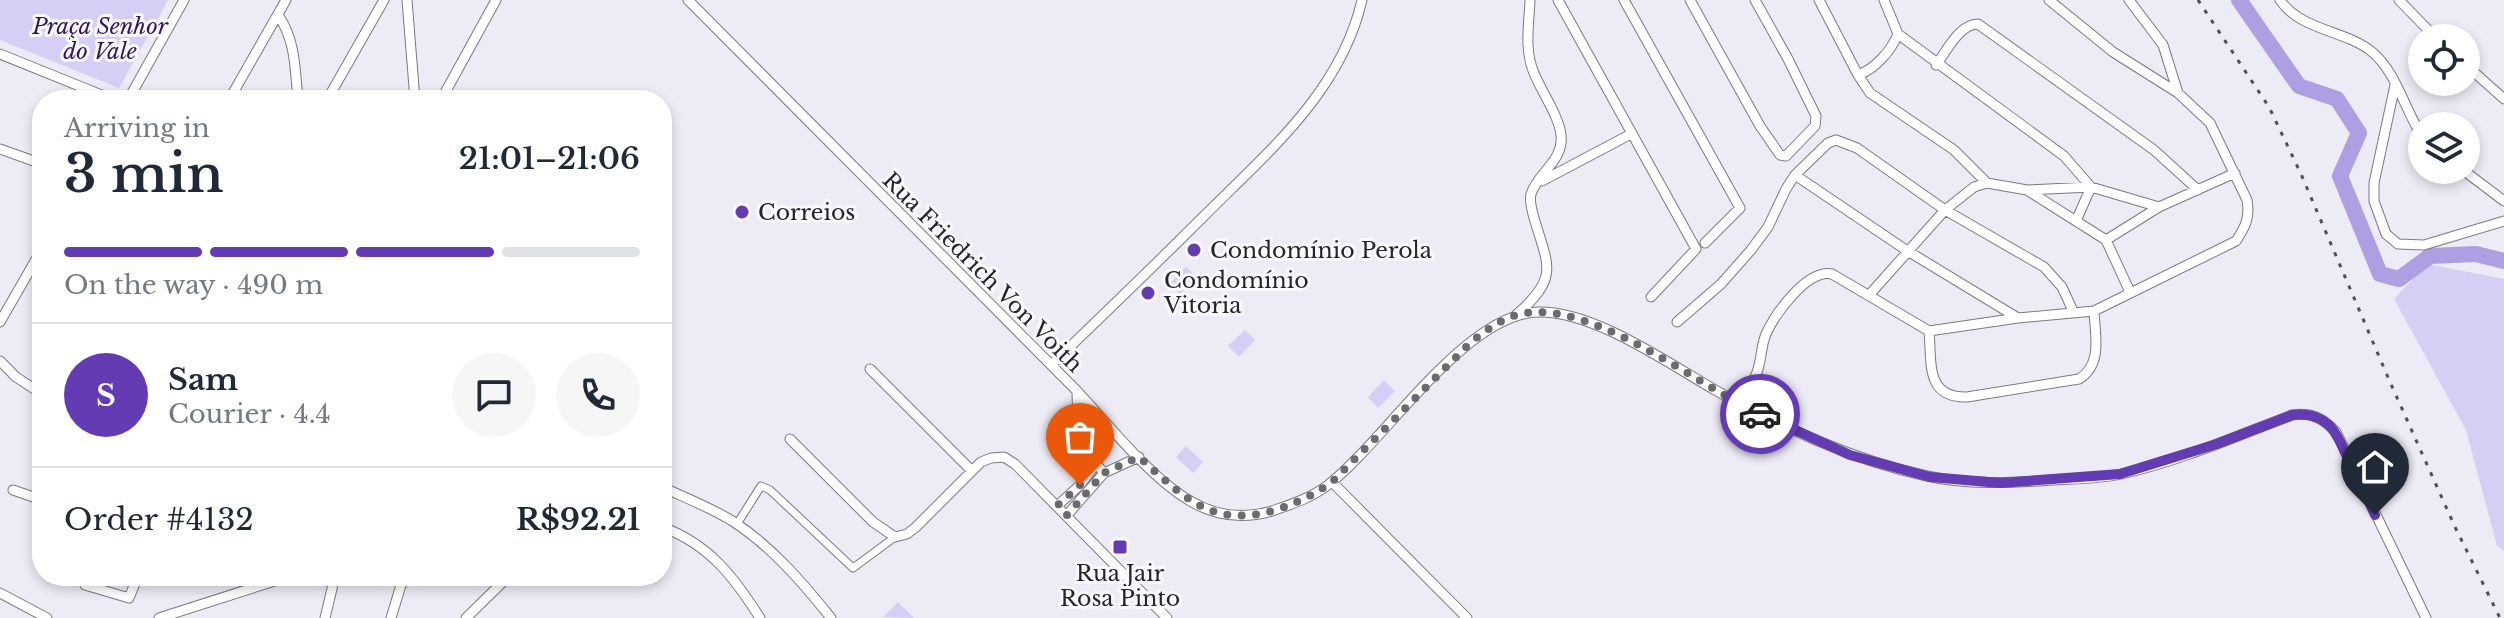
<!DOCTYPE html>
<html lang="en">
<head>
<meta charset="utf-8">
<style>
	:root { --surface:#fff; --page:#f6f6f7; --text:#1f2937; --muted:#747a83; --line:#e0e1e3; --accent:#633bb3 }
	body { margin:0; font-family:"Libre Baskerville",serif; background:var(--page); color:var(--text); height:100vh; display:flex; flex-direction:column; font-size:30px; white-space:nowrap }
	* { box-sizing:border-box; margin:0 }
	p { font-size:26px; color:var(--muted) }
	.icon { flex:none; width:44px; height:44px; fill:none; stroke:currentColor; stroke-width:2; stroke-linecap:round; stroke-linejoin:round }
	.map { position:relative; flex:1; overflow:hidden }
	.details { position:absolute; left:32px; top:90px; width:640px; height:496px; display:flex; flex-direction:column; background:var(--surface); border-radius:32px; box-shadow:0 4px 12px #0003 }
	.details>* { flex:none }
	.buttons { position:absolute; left:2408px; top:24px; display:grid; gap:16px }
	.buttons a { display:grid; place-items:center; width:72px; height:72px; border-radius:50%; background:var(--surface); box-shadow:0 4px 12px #0003; font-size:40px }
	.pin { position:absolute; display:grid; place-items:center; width:68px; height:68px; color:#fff; margin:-82px -34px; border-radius:50% 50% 50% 0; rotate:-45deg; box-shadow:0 0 8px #0007 }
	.pin .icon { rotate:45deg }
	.courier { position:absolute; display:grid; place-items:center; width:80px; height:80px; margin:-40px; border:6px solid #633bb3; border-radius:50%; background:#fff; color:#222; box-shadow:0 2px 10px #0007 }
	.headline em { font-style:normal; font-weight:600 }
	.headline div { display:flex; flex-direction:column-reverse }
	.headline { display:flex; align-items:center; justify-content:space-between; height:136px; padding:0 32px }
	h1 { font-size:52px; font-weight:600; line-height:60px }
	.bar { display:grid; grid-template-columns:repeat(4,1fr); gap:12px 8px; align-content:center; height:96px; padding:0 32px }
	.bar i { height:10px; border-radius:6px; background:var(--line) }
	.bar .active { background:var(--accent) }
	.bar p { grid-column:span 4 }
	.line { display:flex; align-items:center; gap:20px; padding:0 32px; border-top:2px solid var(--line) }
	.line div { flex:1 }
	.round { display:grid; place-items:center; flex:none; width:84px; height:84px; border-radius:42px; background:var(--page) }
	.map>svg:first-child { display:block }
	.green { fill:#d6cef5 }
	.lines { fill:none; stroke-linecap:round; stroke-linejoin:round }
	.river { stroke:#ad9fe1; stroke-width:16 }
	.pedestrian-casing { stroke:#7b7a82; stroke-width:9 }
	.minor-casing { stroke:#7b7a82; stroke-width:11 }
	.pedestrian { stroke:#fff; stroke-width:7 }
	.minor { stroke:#fff; stroke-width:9 }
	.rail { stroke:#515055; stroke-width:3; stroke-dasharray:4 8; stroke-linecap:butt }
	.done { stroke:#6c6a70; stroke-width:8; stroke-dasharray:0 14.4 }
	.route { stroke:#633bb3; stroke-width:10 }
	.poi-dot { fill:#633bb3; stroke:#faf9ff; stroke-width:3 }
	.labels { text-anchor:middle; stroke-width:6; stroke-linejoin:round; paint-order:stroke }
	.park-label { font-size:22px; font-style:italic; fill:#311561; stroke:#faf9ff }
	.poi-label { font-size:22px; fill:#262528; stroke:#faf9ff; text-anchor:start }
	.street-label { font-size:22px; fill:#262528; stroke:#faf9ff }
</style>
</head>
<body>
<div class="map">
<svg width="2504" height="618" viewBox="0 0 2504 618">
	<rect width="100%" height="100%" fill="#edebf5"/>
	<path class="green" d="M0,0H168L119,88L0,40Z
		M2427,264L2504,279V551L2497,546L2466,430L2394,299Z
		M1186,267L1197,277L1180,294L1169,284Z
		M1245,330L1255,340L1239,357L1228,346Z
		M1384,380L1395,391L1378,408L1368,397Z
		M1186,446L1203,462L1193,473L1176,457Z
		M898,602L914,618L883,617Z"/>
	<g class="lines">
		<path class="river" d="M2239,0L2299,86L2337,99L2359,133L2340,176L2380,274L2399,279L2430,256L2476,254L2504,261"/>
		<defs>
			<path id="pedestrian" d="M737,524L761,486L770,490L853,568L895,537"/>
			<path id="minor" d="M407,0L415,100
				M688,0L1077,391C1110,426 1151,479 1192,502C1218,517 1244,519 1272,511C1292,504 1311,498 1328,485C1386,440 1465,313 1539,312C1594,311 1668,363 1715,390C1782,427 1852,460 1927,476C1967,485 2011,483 2052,480C2075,479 2098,479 2121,474C2180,461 2236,436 2292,415C2311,412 2323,418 2336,432L2426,618
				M1558,0L1696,249L1651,297
				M1624,0L1740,208L1705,243
				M1690,0L1760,126L1780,155L1786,156L1815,126L1816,116L1788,59L1755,0
				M1819,0L1858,75C1875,69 1891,51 1898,34L1884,0
				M2129,0L2163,45L2178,93
				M2280,0C2300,30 2344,30 2371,51C2397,72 2404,109 2422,136
				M2399,0L2436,38
				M278,15C296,40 295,71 298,100
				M1898,34L2064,156L2091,187L2076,221
				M0,54L114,100
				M1936,65C1947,51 1959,24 1978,24L2154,150L2198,190
				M2466,65L2504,99
				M1858,75L1870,93L1954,150L1987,183
				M2395,85L2374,183V201L2386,234L2398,244L2424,245L2504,221
				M128,100L184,0
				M229,100L286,0
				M327,100L384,0
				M441,100L496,0
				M0,149L42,164
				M2463,170L2504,201
				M1795,175L1906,250L2018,318
				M1542,181L1631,134
				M2027,190L2106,240L2130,292
				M2106,240L2159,207L2235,173
				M1870,294L1945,210L1974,187L1987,183L2027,190L2091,187L2159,207
				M1516,315C1560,277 1548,266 1534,218C1532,210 1529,201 1531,194C1538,172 1564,161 1561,135C1559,116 1541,91 1534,73C1524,50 1529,24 1530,0
				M0,322L42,249
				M1677,322L1721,284L1751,250L1768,227L1786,189L1795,175L1828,143L1836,140L1857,148L1945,210L2044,267L2062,287L2073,311
				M1929,331C1932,363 1925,398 1967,397L2079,379C2103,364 2095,335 2094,311
				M0,361L16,377L42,394
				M1051,365C1102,316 1153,267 1203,217C1267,153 1341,92 1362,0
				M870,369L972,471
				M1077,391C1077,423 1081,449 1104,473
				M1736,402C1743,394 1750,386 1755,377C1762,364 1760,348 1766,334C1775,314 1807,269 1832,274L1929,331L2018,318L2094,311L2236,241C2246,226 2250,217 2247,200L2210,123L2178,93L2113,52L2049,0
				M790,439L873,522L895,537L907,534L916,527L981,462L991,458L1004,457L1015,464L1167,618
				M1332,482L1467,618
				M662,487C686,498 712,508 734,522C772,547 803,583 831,618
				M13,490L42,500
				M1058,505L1080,485L1096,464
				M1067,515L1104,473L1139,457
				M662,527C709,544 734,577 760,618
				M85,585L129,598L138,576
				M0,593L47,618
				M159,618L290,576
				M325,618L335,576
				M391,618L401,585L408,576
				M466,618L509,576"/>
		</defs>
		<use href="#pedestrian" class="pedestrian-casing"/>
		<use href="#minor" class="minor-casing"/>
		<use href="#pedestrian" class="pedestrian"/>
		<use href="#minor" class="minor"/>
		<path class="rail" d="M2198,0L2269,107L2301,174L2390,382L2455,527L2500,618"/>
	</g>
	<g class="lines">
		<path class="done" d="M1080,485L1058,505L1067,515L1104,473L1139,457C1184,497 1211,529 1276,510C1296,503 1314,495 1332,482L1471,342C1484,332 1497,322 1513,316C1583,292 1696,385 1760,414"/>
		<path class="route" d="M1760,414L1850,455L1930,477L2000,483L2120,474L2217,444L2292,415C2332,410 2338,438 2352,468C2360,484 2368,499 2375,515"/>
	</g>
	<g class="poi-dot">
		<circle cx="742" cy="212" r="8"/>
		<circle cx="1194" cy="250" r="8"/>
		<circle cx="1148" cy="293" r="8"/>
		<rect x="1112" y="539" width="16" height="16" rx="4"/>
	</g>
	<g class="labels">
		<g class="park-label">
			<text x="100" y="34">Praça Senhor<tspan x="100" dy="25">do Vale</tspan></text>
		</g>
		<g class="poi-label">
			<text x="758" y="220">Correios</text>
			<text x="1210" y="258">Condomínio Perola</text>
			<text x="1164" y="288">Condomínio<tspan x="1164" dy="25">Vitoria</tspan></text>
			<text x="1120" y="581" text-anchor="middle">Rua Jair<tspan x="1120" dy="25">Rosa Pinto</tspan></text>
		</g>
		<g class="street-label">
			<text transform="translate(983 272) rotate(45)" y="8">Rua Friedrich Von Voith</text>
		</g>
	</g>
</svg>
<div class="buttons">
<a><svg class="icon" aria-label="locate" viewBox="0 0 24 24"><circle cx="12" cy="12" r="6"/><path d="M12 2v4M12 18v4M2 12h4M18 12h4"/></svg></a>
<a><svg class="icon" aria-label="layers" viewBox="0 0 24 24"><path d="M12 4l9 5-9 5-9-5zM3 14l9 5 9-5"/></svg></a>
</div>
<div class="pin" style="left:1080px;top:485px;background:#ea580c"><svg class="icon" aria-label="bag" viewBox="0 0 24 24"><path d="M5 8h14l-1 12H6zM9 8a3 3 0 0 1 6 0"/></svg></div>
<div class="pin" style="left:2375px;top:515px;background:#1f2937"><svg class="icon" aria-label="home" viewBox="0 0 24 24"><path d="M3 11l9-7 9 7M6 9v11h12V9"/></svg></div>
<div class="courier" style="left:1760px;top:414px"><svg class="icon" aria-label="car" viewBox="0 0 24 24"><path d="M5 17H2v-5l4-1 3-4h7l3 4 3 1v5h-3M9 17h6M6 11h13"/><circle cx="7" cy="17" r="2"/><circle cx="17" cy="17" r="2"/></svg></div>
<section class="details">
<div class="headline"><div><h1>3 min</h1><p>Arriving in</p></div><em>21:01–21:06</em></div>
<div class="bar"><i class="active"></i><i class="active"></i><i class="active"></i><i></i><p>On the way · 490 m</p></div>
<div class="line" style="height:144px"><b class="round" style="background:var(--accent);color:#fff">S</b><div><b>Sam</b><p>Courier · 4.4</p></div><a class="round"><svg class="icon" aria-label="chat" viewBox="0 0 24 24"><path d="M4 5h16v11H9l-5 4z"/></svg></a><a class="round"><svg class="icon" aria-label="phone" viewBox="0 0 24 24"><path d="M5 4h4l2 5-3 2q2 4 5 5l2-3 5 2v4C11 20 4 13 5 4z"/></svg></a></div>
<div class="line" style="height:104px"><div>Order #4132</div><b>R$92.21</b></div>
</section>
</div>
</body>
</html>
